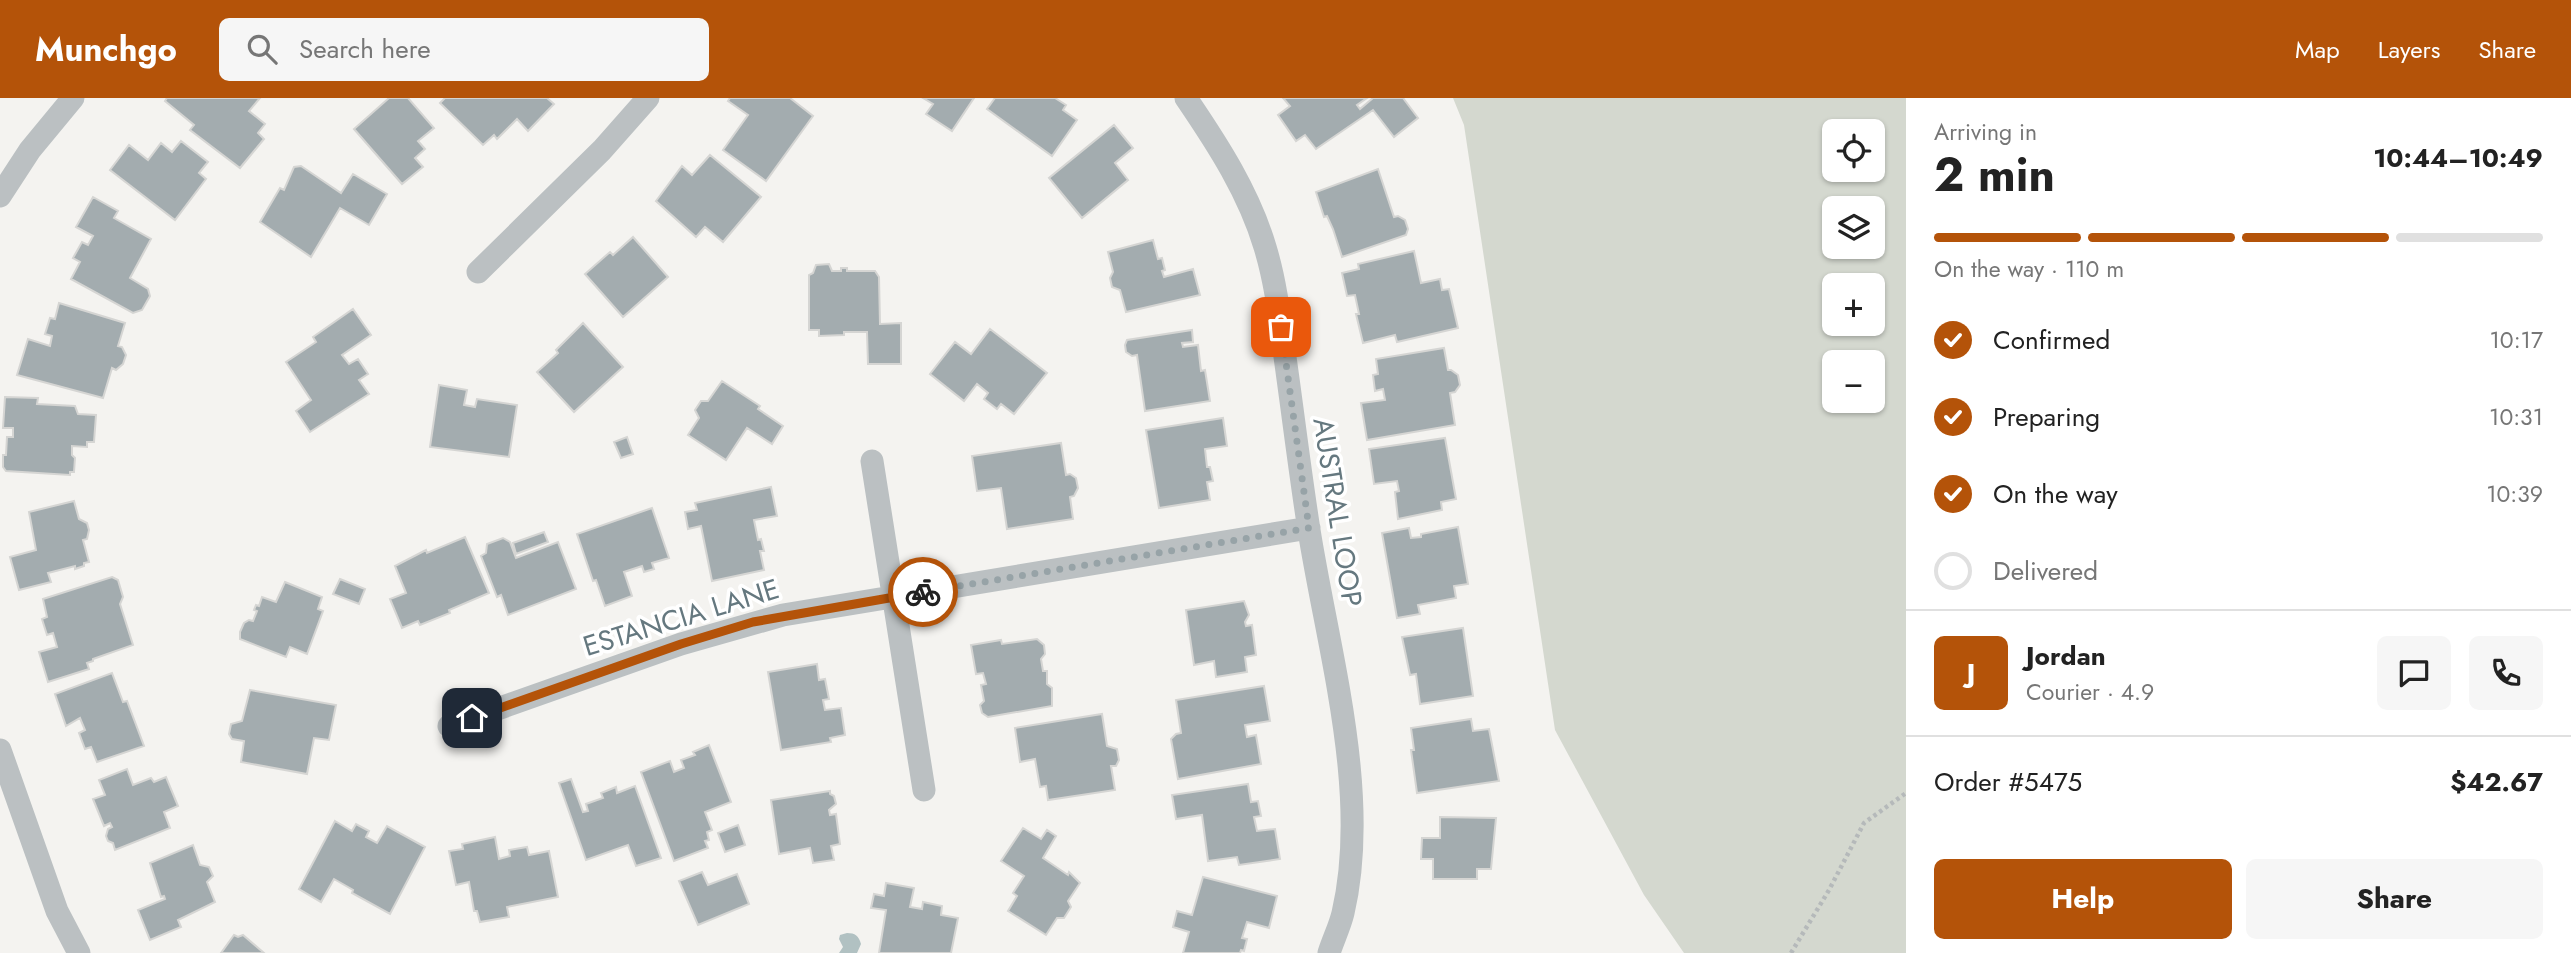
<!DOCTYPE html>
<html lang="en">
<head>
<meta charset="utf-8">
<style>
	:root { --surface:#fff; --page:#f6f6f6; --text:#222; --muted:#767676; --line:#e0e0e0; --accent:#b45309 }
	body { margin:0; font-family:Jost,sans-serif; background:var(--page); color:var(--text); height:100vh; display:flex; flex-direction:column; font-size:26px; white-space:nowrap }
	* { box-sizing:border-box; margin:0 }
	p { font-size:23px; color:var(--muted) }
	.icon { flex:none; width:38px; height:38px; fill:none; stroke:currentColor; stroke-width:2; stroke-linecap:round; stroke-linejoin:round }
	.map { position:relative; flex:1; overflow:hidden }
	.details { display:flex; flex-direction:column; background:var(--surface); width:665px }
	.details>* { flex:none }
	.fabs { position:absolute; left:1822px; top:21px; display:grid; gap:14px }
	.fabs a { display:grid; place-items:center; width:63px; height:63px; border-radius:10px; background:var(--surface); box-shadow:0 2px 5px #0004; font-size:35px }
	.pin { position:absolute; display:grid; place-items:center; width:60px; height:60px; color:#fff; margin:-30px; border-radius:14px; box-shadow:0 4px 10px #0006 }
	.courier { position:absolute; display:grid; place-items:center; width:70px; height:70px; margin:-35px; border:5px solid #b45309; border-radius:50%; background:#fff; color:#222; box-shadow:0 2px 9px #0007 }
	.headline em { font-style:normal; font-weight:700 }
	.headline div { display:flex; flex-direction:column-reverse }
	.headline { display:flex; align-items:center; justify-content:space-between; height:119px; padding:0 28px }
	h1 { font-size:46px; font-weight:700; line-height:52px }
	.bar { display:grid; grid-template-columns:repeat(4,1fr); gap:10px 7px; align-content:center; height:84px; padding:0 28px }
	.bar i { height:9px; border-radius:5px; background:var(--line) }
	.bar .current { background:var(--accent) }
	.bar p { grid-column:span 4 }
	.line { display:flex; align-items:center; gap:18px; padding:0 28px; border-top:2px solid var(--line) }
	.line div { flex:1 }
	.round { display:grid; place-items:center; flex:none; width:74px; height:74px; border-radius:10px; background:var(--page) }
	ol { padding:0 28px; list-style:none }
	li { display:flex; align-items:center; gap:21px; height:77px }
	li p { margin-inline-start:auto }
	li .icon { padding:7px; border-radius:50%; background:var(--accent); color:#fff; stroke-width:4 }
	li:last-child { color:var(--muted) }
	li i { width:38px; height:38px; border:4px solid var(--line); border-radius:50% }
	.primary-button { display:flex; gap:14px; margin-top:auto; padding:14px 28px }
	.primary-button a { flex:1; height:80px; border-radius:10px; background:var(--accent); color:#fff; font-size:28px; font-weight:700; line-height:80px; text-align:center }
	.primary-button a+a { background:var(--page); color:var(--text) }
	header { display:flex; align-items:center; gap:42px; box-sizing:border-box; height:98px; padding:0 35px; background:var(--accent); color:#fff }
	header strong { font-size:33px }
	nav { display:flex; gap:38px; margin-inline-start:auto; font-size:24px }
	.search { width:490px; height:63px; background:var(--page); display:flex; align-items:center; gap:18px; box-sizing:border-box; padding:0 24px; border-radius:10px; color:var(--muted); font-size:26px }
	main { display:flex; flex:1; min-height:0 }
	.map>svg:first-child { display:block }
	.green { fill:#d4d8cf; fill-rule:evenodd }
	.water { fill:#b1c1c2 }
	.building { fill:#a3acaf; stroke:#d5d5d3; stroke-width:2 }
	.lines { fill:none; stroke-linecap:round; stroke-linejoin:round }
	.path { stroke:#b5b9ba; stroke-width:4.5; stroke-dasharray:3.5 3.5; stroke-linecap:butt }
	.minor { stroke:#bbc0c2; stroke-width:23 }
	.done { stroke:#97a3a7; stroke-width:7; stroke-dasharray:0 12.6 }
	.route { stroke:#b45309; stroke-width:9 }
	.labels { text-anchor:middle; stroke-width:7; stroke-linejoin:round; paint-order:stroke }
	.street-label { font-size:28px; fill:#65787f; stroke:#fff }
</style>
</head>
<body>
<header>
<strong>Munchgo</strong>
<div class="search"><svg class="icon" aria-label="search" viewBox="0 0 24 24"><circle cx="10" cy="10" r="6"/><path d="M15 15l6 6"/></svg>Search here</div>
<nav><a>Map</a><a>Layers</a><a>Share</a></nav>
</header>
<main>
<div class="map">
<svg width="1906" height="855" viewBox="0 0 1906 855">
	<rect width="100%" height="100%" fill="#f4f3f0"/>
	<path class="green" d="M1453,0H1906V855H1684L1644,797L1555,632L1464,27ZM1834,33H1872V72H1834ZM1834,110H1872V149H1834ZM1834,187H1872V226H1834ZM1834,264H1872V303H1834Z"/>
	<path class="water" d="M847,835C855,835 859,838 861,846L857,855H839L843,849L839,841L840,837Z"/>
	<path class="building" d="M167,0H260L249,13L265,26L258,35L264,41L240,70L190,32L194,27L165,3Z
		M389,0H408L434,30L418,43L425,51L415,60L423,69L402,86L354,31Z
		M445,0H547L554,6L528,33L517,21L497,41L494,37L483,47L440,5Z
		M730,0H790L813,18L766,83L723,52L748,17L728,3Z
		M923,0H974L952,33L926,16L933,6Z
		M995,0H1055L1066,7L1063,12L1077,22L1052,58L987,11Z
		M1283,0H1367L1357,7L1360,11L1373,0H1403L1418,20L1394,39L1373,12L1316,51L1305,37L1296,43L1278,17L1290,8Z
		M1114,27L1133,50L1115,65L1128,82L1082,120L1049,80Z
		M181,43L208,64L199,75L206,81L175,122L110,72L129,47L148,62L161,45L172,54Z
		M710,57L761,99L723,144L705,129L696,139L656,103L682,68L692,77Z
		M301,68L341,95L353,76L387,96L369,127L340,110L311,159L260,124L280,90L284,92L294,69Z
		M1378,71L1394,119L1398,118L1405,122L1408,131L1406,137L1342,159L1333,131L1327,118L1324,119L1316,94Z
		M93,99L118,113L114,120L151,141L130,180L148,191L150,198L142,212L133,215L71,181L80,164L73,160L82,144L88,147L93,138L76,129Z
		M633,139L668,179L623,219L585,176L610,154L613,157Z
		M1153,142L1158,161L1162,160L1165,172L1162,173L1164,179L1193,171L1200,197L1126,214L1120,192L1112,189L1110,180L1113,174L1108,154Z
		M1414,153L1421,185L1440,181L1442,192L1449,191L1458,230L1397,244L1395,237L1363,245L1356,216H1359L1355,197L1347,198L1342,175L1359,171L1358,166Z
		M829,166L832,173H841V170H847V173H875L879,179L880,226L901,225V266H868L867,234H844V237L819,238V232H809V177L813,175L816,167Z
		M59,205L125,225L118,248L122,249L126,257L123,266L116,272L112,270L103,300L17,277L28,241L50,248L52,238L45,236L50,220L55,221Z
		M353,211L371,237L342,257L349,266L358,261L368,276L359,282L369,296L310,334L296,313L311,302L286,264L316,244L313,239Z
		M583,225L623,269L574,314L537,274L558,255L556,252Z
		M990,231L1047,275L1014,316L1001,306L997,311L984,301L988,295L977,286L964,303L930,276L955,244L971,256Z
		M1192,232L1193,244L1182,245L1183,249L1198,247L1201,273L1205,272L1210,303L1145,313L1137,257L1132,258L1126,254L1125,247L1127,242Z
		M1444,250L1448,272H1451L1458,277L1460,287L1455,294L1450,295L1455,327L1367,342L1361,305L1385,302L1383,291L1375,293L1373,277L1378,276L1376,261Z
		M722,283L760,308L758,311L783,328L772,346L747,330L726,362L688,337L699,320L695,312L701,303H708Z
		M439,287L467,292L464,307L475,309L477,301L517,307L509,359L430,349Z
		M5,299L38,300L37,306L75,308L78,316L96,317L94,344H87V349L72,348V357L75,360L74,374H70V377L6,373L3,369V357H6L7,339H13V330H3Z
		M1223,320L1227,348L1205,351L1207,369H1210L1213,383L1207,384L1210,402L1159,410L1146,332Z
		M627,339L633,356L621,360L614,344Z
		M1445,340L1456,401L1441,404L1442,412L1398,421L1395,394L1399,393L1397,383L1374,386L1369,351Z
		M1061,345L1066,377L1070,376L1076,380L1078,390L1074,398L1070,399L1073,421L1007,431L1001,390L977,393L972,358Z
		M771,389L777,418L754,422L758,442L761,441L764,453H760L764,472L712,483L701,428L688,431L685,414L697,412L695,405Z
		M74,403L79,421L87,425L89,432L87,441L83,442L89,464L84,465V468L75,471V468L48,475L51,484L19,492L10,459L36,452L29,414Z
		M652,410L669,460L652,465L654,471L644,474L642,468L624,474L632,498L605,508L596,482L593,483L577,436Z
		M1458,429L1468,486L1454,488L1456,500L1418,507L1420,516L1397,520L1382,435L1409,430L1411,440L1421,439V436Z
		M544,434L548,444L516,456L513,445Z
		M465,439L489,495L449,512L450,515L420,527L418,523L402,530L390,501L406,495L395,468L426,452L427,455Z
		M503,440L510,444L516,460L558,444L576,491L508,517L501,497L497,499L481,458L486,455L487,446Z
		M112,479L118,482L123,499L120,506L133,547L93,561V563L87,565L89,571L48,584L39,554L57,549L53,535L47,537L42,521L47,519L43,501Z
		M340,481L365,491L359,506L333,496Z
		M285,484L322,499L318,511L323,513L307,556L290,549L286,559L240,541V534L244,525L249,522L253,523L257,513L254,512L256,507L259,508L262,499L276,504Z
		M1244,503L1249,517L1245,524L1246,528L1252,527L1256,557L1245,559L1247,574L1216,579L1214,563L1194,567L1186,512Z
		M1463,530L1473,598L1420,606L1416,576L1410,577L1402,539Z
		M1037,541L1044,547L1045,556L1041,561L1043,573H1047V586L1052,590V608L988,619L982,615L980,607L984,603L981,587L986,586L983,575L976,576L971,547L1001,542L1002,546Z
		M817,566L819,582L825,581L829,601L823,602L825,612L841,610L845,637L830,640L831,644L781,652L768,574Z
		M112,575L123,604L127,603L144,648L97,664L91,649L85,651L79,635L85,632L80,620L66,628L55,596Z
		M1264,588L1270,623L1245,627L1247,639L1256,637L1261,666L1178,681L1171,641L1176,636L1181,635L1176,602Z
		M250,592L336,607L329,642L314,640L307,676L241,664L244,643L232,641L229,636L231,626L242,623Z
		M1102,616L1107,648L1117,651L1119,662L1116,668H1111L1115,692L1048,702L1046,688L1040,689L1035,661L1020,664L1015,630Z
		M1471,621L1473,633L1489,631L1499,683L1417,695L1411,652H1414L1411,630Z
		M709,647L731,704L705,714L712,732L707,734L709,742L705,743L708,750L674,763L641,674L670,663L674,674L684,670L681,662L695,657L693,654Z
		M127,671L133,687L151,680L154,684L166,679L178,708L164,714L170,730L115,752L113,745L108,743L106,738L108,731L112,729L110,725L104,728L93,701L105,697L99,682Z
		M571,681L583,714L588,713L586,706L603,700L601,695L616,689L617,695L635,688L661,760L636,768L628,747L586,762L559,685Z
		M1248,686L1251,704L1258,703L1261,718L1254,719L1257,733L1275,731L1280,761L1239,767L1237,759L1208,763L1202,717L1176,721L1172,697Z
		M830,693V696L834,698L836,706L829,712L830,717L836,716L840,746L831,748L834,762L813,765L810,750L779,756L771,702Z
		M1440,719L1496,720L1491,771H1477V781H1433V761H1421L1422,740H1440Z
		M335,723L352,733L356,726L369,733L366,739L377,745L387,728L425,749L390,816L352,795L353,792L334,781L321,804L299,791Z
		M738,727L745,747L725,754L718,735Z
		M1023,730L1041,741L1047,732L1056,738L1043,760L1068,777L1069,774L1080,785L1068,803L1071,809L1064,820H1057L1046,837L1008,813L1017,798L1013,795L1024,778L1001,763Z
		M495,739L499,761L510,758L509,752L527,749L529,757L549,753L558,799L507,809L509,819L480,824L477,813H474L469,784L456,787L449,753L463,751L462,746Z
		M193,747L200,767L209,769L213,778L207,784L215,804L178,822L181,829L150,842L138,812L165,801L164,798L161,799L150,765Z
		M702,774L708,787L737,776L749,806L698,827L679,783Z
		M1203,779L1277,798L1269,830L1247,824L1242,840L1247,841L1244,853L1241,852L1240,855H1183L1189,834L1173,829L1177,813L1192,817Z
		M886,785L914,790L910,809L922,811L923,804L942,808L941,817L958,820L951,855H879L886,812L871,810L874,796L884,798Z
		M234,837L238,839L243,837L264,855H221Z"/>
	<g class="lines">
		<path class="path" d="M1791,855L1829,792L1864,725L1906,695"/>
		<path class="minor" d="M1186,0C1218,47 1249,95 1265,149C1276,185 1280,222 1285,259C1293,316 1300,374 1309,432C1328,552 1371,695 1343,815C1340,828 1333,842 1329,855
			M0,98L30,52L73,0
			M478,174L602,52L648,0
			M872,363L924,692
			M449,628L681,546L783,517L1309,430
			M0,652L57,813L79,855"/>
	</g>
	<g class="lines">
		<path class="done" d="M923,494L1309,430L1281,229"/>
		<path class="route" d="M472,620L681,546L753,524L923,494"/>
	</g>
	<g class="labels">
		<g class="street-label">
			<text transform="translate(1338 414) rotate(81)" y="10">AUSTRAL LOOP</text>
			<text transform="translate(681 519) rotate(-17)" y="10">ESTANCIA LANE</text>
		</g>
	</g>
</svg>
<div class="fabs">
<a><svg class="icon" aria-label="locate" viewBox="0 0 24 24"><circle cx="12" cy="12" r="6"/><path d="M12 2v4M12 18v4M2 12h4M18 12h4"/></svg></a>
<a><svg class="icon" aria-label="layers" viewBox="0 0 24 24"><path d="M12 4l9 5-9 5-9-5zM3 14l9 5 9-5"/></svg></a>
<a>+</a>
<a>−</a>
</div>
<div class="pin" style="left:1281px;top:229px;background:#ea580c"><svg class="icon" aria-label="bag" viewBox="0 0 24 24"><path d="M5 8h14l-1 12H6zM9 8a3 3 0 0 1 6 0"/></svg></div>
<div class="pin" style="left:472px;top:620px;background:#1f2937"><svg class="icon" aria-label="home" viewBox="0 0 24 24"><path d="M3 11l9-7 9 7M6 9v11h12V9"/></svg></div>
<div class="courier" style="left:923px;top:494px"><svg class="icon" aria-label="bike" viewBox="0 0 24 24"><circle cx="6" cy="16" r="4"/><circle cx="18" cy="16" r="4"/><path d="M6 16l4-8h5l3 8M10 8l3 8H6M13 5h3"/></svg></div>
</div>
<section class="details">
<div class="headline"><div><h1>2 min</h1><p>Arriving in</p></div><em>10:44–10:49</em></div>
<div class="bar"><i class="current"></i><i class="current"></i><i class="current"></i><i></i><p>On the way · 110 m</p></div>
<ol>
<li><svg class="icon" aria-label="check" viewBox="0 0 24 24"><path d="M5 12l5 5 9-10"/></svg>Confirmed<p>10:17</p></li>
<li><svg class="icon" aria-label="check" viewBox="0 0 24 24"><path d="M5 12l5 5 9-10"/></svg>Preparing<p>10:31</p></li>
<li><svg class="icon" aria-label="check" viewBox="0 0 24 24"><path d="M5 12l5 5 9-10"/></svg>On the way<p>10:39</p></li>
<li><i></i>Delivered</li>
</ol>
<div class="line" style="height:126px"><b class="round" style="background:var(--accent);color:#fff">J</b><div><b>Jordan</b><p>Courier · 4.9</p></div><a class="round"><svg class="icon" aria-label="chat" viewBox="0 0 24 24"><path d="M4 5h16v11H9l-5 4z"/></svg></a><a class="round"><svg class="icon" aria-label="phone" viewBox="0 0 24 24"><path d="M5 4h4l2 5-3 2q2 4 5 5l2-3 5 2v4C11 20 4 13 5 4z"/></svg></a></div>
<div class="line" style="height:91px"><div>Order #5475</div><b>$42.67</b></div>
<div class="primary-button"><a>Help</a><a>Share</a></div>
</section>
</main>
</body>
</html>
